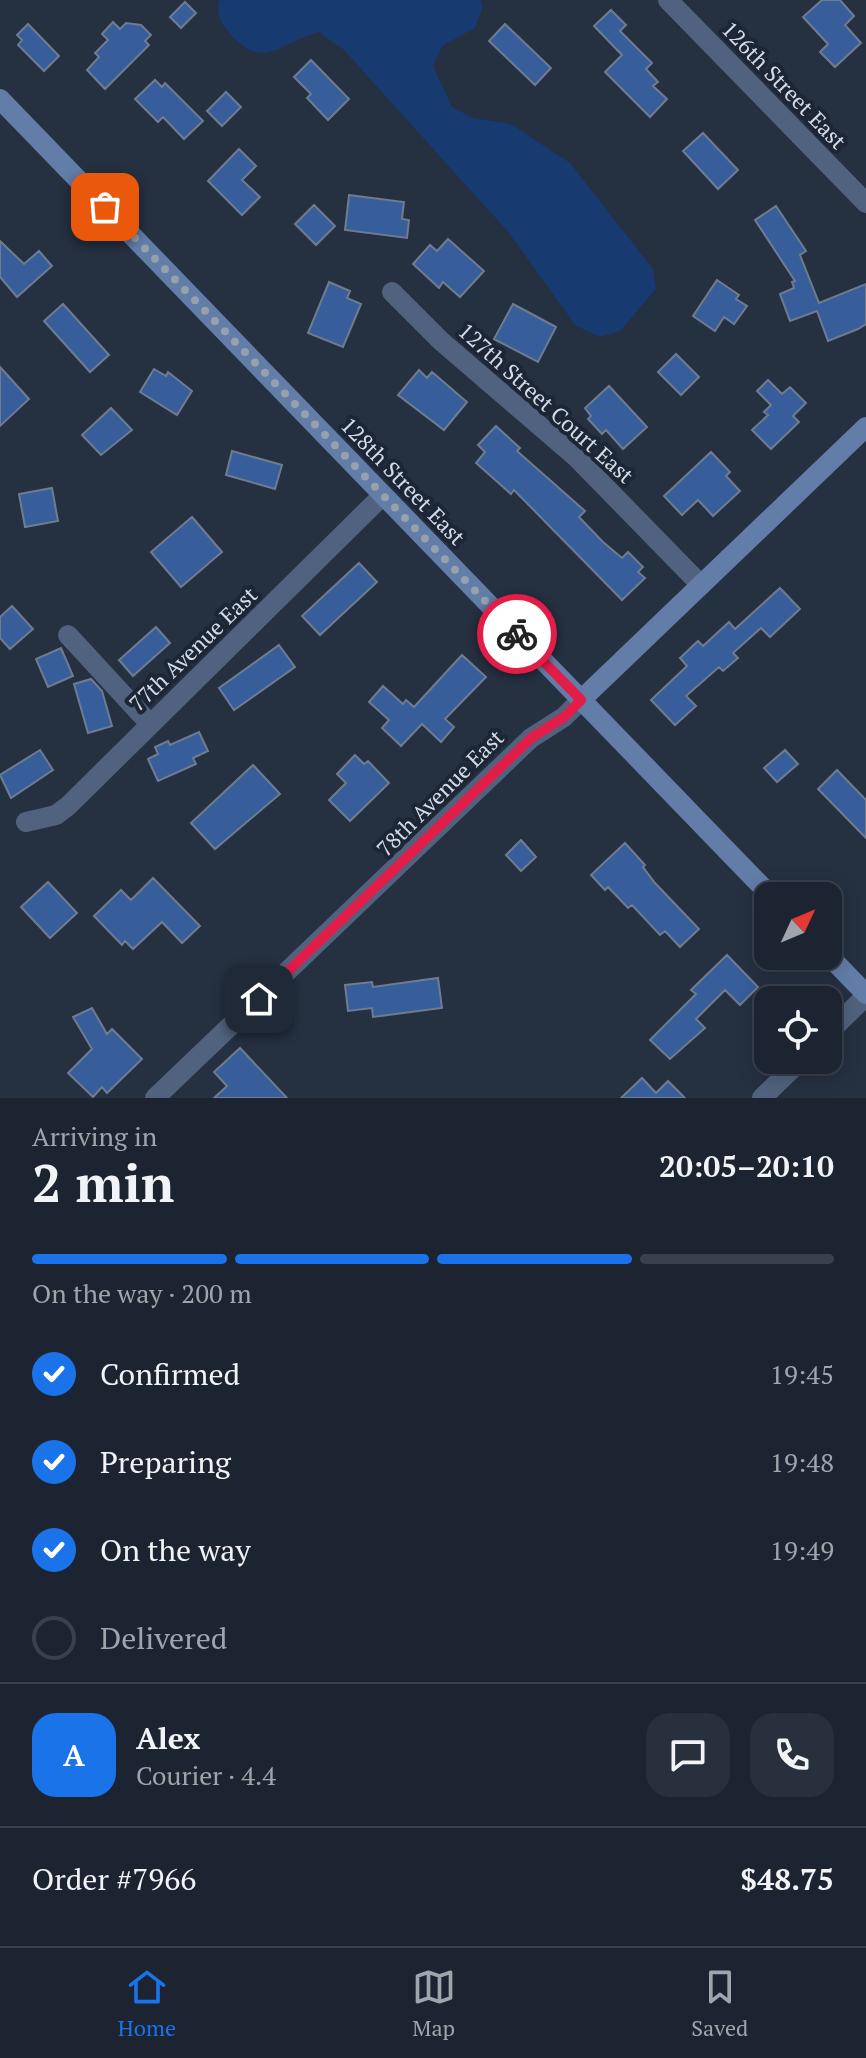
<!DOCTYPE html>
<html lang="en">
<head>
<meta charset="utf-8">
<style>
	:root { --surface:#1c2431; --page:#29303d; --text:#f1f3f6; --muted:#a0a4ab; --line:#3a414d; --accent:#1a73e8 }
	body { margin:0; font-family:"PT Serif",serif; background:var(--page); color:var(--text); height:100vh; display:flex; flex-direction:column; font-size:30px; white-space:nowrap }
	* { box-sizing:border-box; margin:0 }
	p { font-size:26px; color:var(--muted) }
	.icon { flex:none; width:44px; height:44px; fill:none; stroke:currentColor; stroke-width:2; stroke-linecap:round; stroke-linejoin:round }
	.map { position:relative; height:1098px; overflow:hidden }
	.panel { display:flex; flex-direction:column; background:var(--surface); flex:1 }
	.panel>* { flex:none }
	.needle { width:52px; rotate:46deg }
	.buttons { position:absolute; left:754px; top:882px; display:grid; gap:16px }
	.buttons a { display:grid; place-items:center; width:88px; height:88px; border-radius:16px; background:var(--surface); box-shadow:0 4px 20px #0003,0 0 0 2px var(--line); font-size:40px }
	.pin { position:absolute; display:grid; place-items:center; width:68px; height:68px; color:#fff; margin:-34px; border-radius:16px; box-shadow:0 4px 12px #0006 }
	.courier { position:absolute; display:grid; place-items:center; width:80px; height:80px; margin:-40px; border:6px solid #e11d48; border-radius:50%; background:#fff; color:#222; box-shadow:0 2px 10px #0007 }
	.summary em { font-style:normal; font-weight:800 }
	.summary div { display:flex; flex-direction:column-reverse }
	.summary { display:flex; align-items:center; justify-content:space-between; height:136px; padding:0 32px }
	h1 { font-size:52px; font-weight:800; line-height:60px }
	.bar { display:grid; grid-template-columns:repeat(4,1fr); gap:12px 8px; align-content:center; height:96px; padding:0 32px }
	.bar i { height:10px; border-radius:6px; background:var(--line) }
	.bar .on { background:var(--accent) }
	.bar p { grid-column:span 4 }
	.line { display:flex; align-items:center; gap:20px; padding:0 32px; border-top:2px solid var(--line) }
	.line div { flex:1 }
	.round { display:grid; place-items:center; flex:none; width:84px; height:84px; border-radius:24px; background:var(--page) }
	ol { padding:0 32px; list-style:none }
	li { display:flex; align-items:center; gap:24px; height:88px }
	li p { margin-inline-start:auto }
	li .icon { padding:8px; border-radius:50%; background:var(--accent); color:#fff; stroke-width:4 }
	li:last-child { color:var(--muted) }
	li i { width:44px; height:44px; border:4px solid var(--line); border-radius:50% }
	.tabs { display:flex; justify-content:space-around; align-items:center; height:112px; border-top:2px solid var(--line); background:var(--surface); font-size:22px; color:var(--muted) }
	.tabs a { display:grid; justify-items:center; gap:4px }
	.tabs .on { color:var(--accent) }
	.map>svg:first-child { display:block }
	.green { fill:#173a71 }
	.building { fill:#375e9a; stroke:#6f7c90; stroke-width:2 }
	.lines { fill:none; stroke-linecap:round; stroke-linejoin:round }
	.street { stroke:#50627d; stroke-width:20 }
	.secondary { stroke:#627da8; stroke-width:20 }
	.done { stroke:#97a0ad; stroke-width:8; stroke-dasharray:0 14.4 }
	.route { stroke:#e11d48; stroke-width:10 }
	.labels { text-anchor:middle; stroke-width:8; stroke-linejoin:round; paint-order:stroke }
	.street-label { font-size:22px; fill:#d5dce7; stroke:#1c2637 }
</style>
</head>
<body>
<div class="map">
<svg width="866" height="1098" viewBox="0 0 866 1098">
	<rect width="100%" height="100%" fill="#253041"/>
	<path class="green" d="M220,0H480L483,6L475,28L442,46L433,66L452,107L473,118L511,124L570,163L653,269L656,289L620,331L600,337L576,326L509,233L344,50L319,32C279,42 263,75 226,29C219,20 216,10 220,0Z"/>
	<path class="building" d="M822,0H840L854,16L845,25L861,43L835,67L820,52L828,44L803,17Z
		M185,2L196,13L181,28L170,17Z
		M611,10L626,25L620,31L652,63L646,69L658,82L653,86L667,99L650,117L605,72L622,55L594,26Z
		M113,22L120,29L126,23L141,25L151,35L145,41L149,45L105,89L87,70L99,57L95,53L108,40L102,34Z
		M28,24L59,56L44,71L18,45L22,40L17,35Z
		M505,24L551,68L535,85L489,41Z
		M311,60L349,99L328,120L307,98L311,94L294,77Z
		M155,80L162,87L165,83L203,121L184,139L163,117L158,122L135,99Z
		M226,92L241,107L222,126L207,111Z
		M703,133L738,170L718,189L683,151Z
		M239,149L256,166L242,180L260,197L242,215L208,181Z
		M349,195L404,202L402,219L409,220L407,238L345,230Z
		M314,205L335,226L316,245L295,224Z
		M776,206L806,251L800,255L819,303L866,284V324L858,329L828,341L817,311L790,321L780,294L794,288L792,282L795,281L755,220Z
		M448,239L484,271L460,297L443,282L439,288L413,264L430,245L437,251Z
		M0,241L24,264L39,251L52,266L17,297L0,277Z
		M717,280L739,295L736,299L747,306L734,324L724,317L715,331L693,316Z
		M329,282L350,291L347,298L361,304L343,347L308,333Z
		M63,304L109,355L90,372L44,321Z
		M513,304L556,327L538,362L494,339Z
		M676,354L699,377L681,395L658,372Z
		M0,367L29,399L0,426Z
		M154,369L166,376L168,372L192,391L177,415L140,392Z
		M419,370L427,378L432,372L467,402L444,430L398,395Z
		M768,380L782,394L790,387L806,403L793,416L799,422L771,449L752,430L768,415L764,412L771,405L757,391Z
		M609,386L647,427L623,449L606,430L602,434L588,419L591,416L585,408Z
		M111,408L132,430L101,455L82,435Z
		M496,426L520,448L517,451L585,511L579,517L603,542L622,558L628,552L643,567L638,572L645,578L622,600L514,490L511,494L476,463L485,452L478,445Z
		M232,451L282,465L275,489L226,475Z
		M711,452L730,472L726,476L740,491L713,516L698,500L682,515L664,496Z
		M52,488L58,521L25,527L19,494Z
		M192,517L222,552L181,587L151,552Z
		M359,563L377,582L320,635L302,616Z
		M780,588L800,609L770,637L761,628L733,653L738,658L723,671L719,667L686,696L696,706L675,725L651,700L687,666L680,658L698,641L703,646L729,622L735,629Z
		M12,606L33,629L10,649L0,638V617Z
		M156,627L170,643L133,676L119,660Z
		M279,645L295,667L234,710L219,688Z
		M61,648L73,676L48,687L36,659Z
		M462,655L486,677L445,719L454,727L441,742L422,724L401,746L382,728L389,720L369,702L383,686L403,704L406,700L414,707Z
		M91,679L102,691L112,726L88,733L74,684Z
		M199,732L208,751L193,758L196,764L158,781L148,759L158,754L155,747L168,741L170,745Z
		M40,750L53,770L11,798L0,775Z
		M785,750L798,764L777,782L764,768Z
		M355,755L364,764L368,761L389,783L350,821L329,800L346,783L337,774Z
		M253,765L280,794L215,849L191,823Z
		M837,770L866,800V838L818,789Z
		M521,840L536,857L521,871L506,855Z
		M625,843L645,865L643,867L655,883L699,929L680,947L665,931L660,935L632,905L628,908L608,887L605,890L591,875Z
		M153,878L200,926L182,943L162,922L133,949L125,941L122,945L94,916L121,890L131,900Z
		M48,882L77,913L50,938L21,907Z
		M727,955L758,987L740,1005L725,990L696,1019L705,1028L670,1059L650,1040L696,994L691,990Z
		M438,978L442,1008L373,1017L372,1008L348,1011L345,985L372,982L373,987Z
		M92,1008L107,1034L112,1029L142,1059L107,1093L102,1087L93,1097L68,1073L92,1049L73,1017Z
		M240,1048L287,1098H214L227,1086L214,1072Z
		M642,1078L656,1093L668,1081L685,1098H621Z"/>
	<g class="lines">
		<path class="street" d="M668,0L866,203
			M392,292L441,341L577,458L701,585
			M68,635L150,724
			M26,822L56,815L68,806L383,495
			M828,1033L866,996
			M155,1098L531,738L564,717L581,700
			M762,1098L801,1060"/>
		<path class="secondary" d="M0,99L771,896
			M581,700L866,427
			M828,955L866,994"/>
	</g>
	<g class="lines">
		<path class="done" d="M105,207L517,634"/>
		<path class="route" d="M259,999L531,738L564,717L581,700L517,634"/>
	</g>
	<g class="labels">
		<g class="street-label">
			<text transform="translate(784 85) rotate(46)" y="8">126th Street East</text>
			<text transform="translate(546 403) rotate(42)" y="8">127th Street Court East</text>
			<text transform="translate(403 481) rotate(46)" y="8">128th Street East</text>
			<text transform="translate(193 649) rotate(-44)" y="8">77th Avenue East</text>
			<text transform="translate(440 793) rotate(-45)" y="8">78th Avenue East</text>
		</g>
	</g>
</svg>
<div class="buttons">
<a><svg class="needle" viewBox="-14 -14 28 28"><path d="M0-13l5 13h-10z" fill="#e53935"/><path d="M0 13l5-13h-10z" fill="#a0a4ab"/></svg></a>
<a><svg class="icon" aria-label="locate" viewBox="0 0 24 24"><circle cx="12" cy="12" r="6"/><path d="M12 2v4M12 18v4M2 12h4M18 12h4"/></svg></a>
</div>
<div class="pin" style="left:105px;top:207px;background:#ea580c"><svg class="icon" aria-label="bag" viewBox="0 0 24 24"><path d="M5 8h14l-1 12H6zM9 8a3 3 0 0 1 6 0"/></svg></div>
<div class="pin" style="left:259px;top:999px;background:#1f2937"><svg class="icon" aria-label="home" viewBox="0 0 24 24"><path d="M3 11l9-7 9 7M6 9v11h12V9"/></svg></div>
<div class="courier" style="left:517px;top:634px"><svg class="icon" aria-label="bike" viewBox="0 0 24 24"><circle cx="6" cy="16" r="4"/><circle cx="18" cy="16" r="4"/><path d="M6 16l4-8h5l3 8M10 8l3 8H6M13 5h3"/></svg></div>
</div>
<section class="panel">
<div class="summary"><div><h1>2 min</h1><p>Arriving in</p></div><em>20:05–20:10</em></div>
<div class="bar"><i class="on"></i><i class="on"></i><i class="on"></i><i></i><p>On the way · 200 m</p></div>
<ol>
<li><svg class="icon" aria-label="check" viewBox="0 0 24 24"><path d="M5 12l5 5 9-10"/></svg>Confirmed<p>19:45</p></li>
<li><svg class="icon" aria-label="check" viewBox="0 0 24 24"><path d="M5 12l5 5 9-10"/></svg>Preparing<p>19:48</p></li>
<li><svg class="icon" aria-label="check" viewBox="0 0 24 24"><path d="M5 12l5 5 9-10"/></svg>On the way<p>19:49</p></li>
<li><i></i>Delivered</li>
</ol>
<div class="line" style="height:144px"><b class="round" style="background:var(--accent);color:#fff">A</b><div><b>Alex</b><p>Courier · 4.4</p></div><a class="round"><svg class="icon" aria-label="chat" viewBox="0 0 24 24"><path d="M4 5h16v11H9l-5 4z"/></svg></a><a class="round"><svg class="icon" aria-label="phone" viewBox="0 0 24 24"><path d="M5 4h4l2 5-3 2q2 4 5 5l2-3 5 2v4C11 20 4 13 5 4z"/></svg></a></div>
<div class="line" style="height:104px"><div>Order #7966</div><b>$48.75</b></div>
</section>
<nav class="tabs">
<a class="on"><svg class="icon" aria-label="home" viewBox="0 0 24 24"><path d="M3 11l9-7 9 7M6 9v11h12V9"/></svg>Home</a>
<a><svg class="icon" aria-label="map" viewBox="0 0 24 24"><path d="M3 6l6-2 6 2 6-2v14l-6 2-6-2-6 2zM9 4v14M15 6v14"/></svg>Map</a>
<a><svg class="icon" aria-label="saved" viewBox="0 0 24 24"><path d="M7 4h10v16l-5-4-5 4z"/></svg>Saved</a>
</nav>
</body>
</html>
